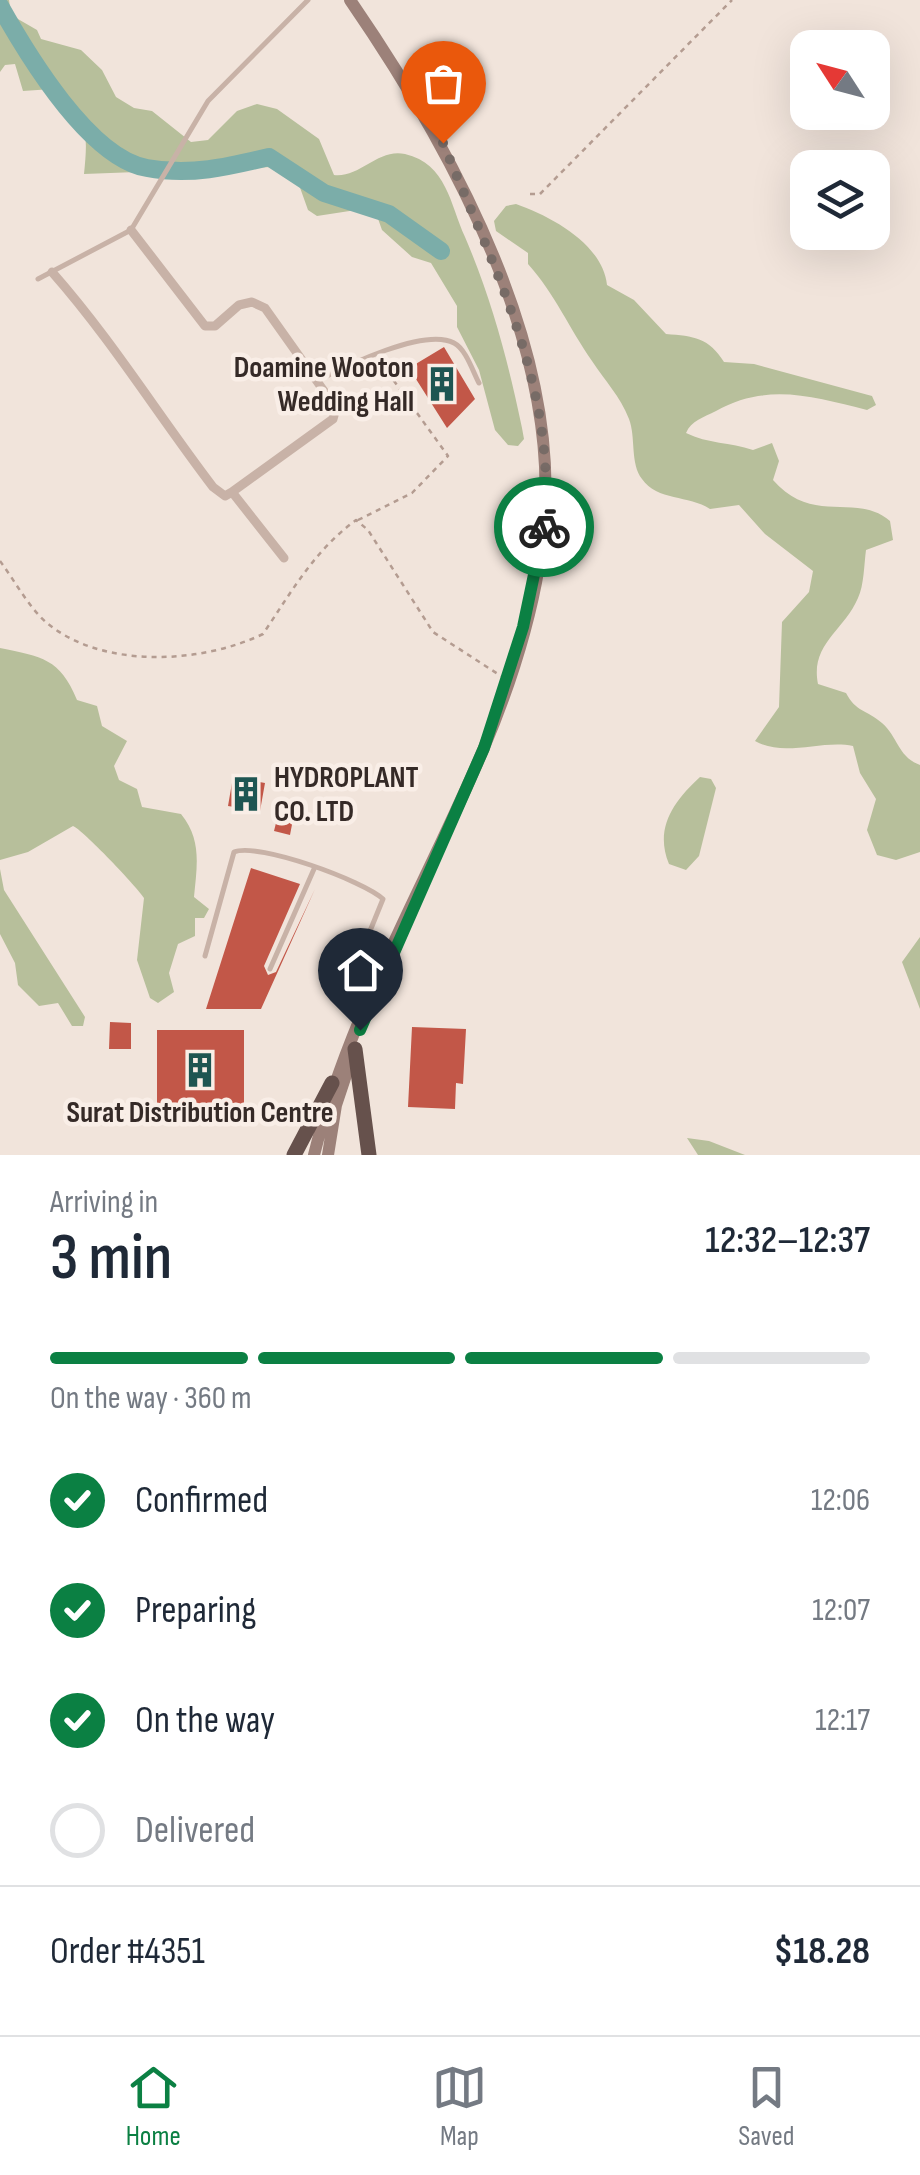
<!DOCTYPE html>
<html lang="en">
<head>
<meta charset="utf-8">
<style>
	:root { --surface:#fff; --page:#f6f6f7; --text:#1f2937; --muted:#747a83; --line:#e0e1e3; --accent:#0b8043 }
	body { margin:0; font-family:"Sofia Sans Condensed",sans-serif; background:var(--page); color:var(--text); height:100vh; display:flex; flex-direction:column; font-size:38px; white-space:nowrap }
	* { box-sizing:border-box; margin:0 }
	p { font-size:32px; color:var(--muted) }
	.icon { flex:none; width:55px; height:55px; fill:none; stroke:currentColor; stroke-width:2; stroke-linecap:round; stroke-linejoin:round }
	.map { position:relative; height:1155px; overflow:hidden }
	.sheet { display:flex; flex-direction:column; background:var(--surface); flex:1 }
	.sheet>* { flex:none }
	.needle { width:65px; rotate:306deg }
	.controls { position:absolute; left:790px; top:30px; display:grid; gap:20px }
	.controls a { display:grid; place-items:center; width:100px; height:100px; border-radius:20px; background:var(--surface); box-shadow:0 10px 40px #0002; font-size:50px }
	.pin { position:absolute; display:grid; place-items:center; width:85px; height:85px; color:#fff; margin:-102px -42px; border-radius:50% 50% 50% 0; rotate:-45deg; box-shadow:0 0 10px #0007 }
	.pin .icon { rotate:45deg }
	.courier { position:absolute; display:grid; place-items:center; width:100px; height:100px; margin:-50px; border:8px solid #0b8043; border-radius:50%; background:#fff; color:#222; box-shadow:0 2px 12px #0007 }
	.summary em { font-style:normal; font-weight:600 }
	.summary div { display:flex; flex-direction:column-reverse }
	.summary { display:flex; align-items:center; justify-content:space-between; height:170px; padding:0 50px }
	h1 { font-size:65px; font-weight:600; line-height:75px }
	.bar { display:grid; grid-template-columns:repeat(4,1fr); gap:15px 10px; align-content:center; height:120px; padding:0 50px }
	.bar i { height:12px; border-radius:8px; background:var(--line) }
	.bar .on { background:var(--accent) }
	.bar p { grid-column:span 4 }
	.line { display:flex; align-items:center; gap:25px; padding:0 50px; border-top:2px solid var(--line) }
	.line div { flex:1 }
	ol { padding:0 50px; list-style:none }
	li { display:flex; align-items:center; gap:30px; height:110px }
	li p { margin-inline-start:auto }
	li .icon { padding:10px; border-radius:50%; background:var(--accent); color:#fff; stroke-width:4 }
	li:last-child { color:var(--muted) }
	li i { width:55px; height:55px; border:5px solid var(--line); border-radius:50% }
	.menu { display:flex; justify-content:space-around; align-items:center; height:140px; border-top:2px solid var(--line); background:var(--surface); font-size:28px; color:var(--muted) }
	.menu a { display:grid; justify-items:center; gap:5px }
	.menu .on { color:var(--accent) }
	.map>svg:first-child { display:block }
	.green { fill:#b7bf9b }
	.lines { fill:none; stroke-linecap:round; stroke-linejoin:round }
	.river { stroke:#7bada9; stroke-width:18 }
	.building { fill:#c25748 }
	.path { stroke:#b49c91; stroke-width:2.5; stroke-dasharray:5 5; stroke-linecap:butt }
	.service { stroke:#c8b2a7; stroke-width:5 }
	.minor { stroke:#c8b2a7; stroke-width:9 }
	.secondary { stroke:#9c8179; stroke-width:12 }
	.trunk { stroke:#66514c; stroke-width:15 }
	.done { stroke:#776b66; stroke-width:10; stroke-dasharray:0 18 }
	.route { stroke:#0b8043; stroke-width:12 }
	.labels { text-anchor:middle; stroke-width:9; stroke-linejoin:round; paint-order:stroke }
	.poi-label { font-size:30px; font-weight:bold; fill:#352a27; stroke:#f9eee7; text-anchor:end }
</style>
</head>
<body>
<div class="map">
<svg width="920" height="1155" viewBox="0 0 920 1155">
	<rect width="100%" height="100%" fill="#f1e4db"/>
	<path class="green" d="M0,0H9L11,15L37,30L41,39L81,50L102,70L116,97L134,108L152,111L191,142L208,140L237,111L257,104L277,109L319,139L334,175C360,178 378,148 405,154C447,164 450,204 465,237C492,300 508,361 522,428L524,439L518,446L508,445L495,430L479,370L457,327V306L431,263L412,257L382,230L376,213L356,210L317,216L308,210L298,182L271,167L84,174C88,135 89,110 52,89L23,91L15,64L5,65L0,72Z
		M516,204C553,217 603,245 607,285L634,300L666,334C694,336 709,338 724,362L754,364L872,396L876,405L867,410C814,397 767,382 716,411C704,417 691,421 686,433C708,444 730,442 753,450L772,443L779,461L773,480C813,526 857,492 890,521L893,540L866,550C864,565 864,585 858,598C844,631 810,644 818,684L846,693C856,712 867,710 882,723C898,737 898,757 920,765V852L896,860L877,855L867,830L876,799L860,773L853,746C823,739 784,758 755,741L779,707L782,622L809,592L813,571L765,534L739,505L710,509C689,495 657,501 642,479C630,464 636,437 629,419C620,396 605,381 592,361C569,328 555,294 528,264V253L496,231L494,221L506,206Z
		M0,648C42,657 60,658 77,700L97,706L102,726L127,741L114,766L119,780L137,789L142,807L181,814C202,840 197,865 194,897L209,909L204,918H195V936L178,944L169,973L174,992L158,1003L150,998L137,960L144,898C139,889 82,829 73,826L28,852L0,860Z
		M700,777L711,779L716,788L699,856L686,870L669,864C654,828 674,801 700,777Z
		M0,869L4,890L85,1017L83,1026H72L58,1003L39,1006L18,985L15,963L0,934Z
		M920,937V1009L902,962Z
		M687,1138L709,1141L745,1155H698Z"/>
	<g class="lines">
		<path class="river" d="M0,6C27,54 89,158 147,168C190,176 228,167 269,157L324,193L389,214L441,251"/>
	</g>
	<path class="building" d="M444,347L475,399L447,428L409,368Z
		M233,777L265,783L260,811L228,806Z
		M279,811L294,814L290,835L274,831Z
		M251,868L300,884L264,966L268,975L276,972L315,889L261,1009H206Z
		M110,1022L131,1023V1049H109Z
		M412,1027L466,1029L463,1084L456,1083L455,1109L408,1107Z
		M157,1030H244V1109L157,1110Z"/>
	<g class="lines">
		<path class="path" d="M530,194H540L732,0
			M358,520L412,493L448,456L381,363
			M0,561C15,581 29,608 47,623C102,669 201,664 263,634C292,591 314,551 356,520L368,530L433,632L501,676"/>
		<path class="service" d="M38,279L131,230L208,101L308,0
			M319,380C346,366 425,327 454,343C466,349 473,372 479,383
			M205,956L234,852C258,842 364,881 383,899L348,985L347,994L362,1008
			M270,969L314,869"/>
		<path class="minor" d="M131,230L205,326H215L239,305L252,302L265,308L336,408L333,419L232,492
			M52,272C112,340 158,415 213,487L225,496L232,492L284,558"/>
		<path class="secondary" d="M314,1155C349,1013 426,885 483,750C514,677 542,588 545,508C554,332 447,141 350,0
			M328,1155L336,1105L354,1051"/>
		<path class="trunk" d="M355,1049L369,1155
			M294,1155L332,1083"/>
	</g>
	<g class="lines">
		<path class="done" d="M443,143C493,265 558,391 544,527"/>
		<path class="route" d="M360,1030L484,748L523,627L544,527"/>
	</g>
	<defs>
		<symbol id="building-bare" viewBox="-9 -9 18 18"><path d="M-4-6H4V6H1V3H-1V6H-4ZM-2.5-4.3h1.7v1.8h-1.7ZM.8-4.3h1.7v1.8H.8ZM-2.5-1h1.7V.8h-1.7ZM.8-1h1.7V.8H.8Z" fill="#1e5552" stroke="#f9eee7" stroke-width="2.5" paint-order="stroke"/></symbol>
	</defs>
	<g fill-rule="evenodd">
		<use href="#building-bare" x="417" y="359" width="50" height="50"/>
		<use href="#building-bare" x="221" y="769" width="50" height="50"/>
		<use href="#building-bare" x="175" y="1045" width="50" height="50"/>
	</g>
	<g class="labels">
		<g class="poi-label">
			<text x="414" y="377">Doamine Wooton<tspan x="414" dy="34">Wedding Hall</tspan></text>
			<text x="274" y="787" text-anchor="start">HYDROPLANT<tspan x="274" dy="34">CO. LTD</tspan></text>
			<text x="200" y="1122" text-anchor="middle">Surat Distribution Centre</text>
		</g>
	</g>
</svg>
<div class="controls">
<a><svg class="needle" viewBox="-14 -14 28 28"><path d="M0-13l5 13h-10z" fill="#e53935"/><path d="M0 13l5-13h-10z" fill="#747a83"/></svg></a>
<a><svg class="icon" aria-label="layers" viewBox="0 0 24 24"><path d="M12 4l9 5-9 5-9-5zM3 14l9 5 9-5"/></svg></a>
</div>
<div class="pin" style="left:443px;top:143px;background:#ea580c"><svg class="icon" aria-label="bag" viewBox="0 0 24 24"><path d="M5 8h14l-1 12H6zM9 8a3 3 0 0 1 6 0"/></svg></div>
<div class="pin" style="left:360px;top:1030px;background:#1f2937"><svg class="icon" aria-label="home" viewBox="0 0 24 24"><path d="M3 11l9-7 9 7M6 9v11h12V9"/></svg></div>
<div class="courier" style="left:544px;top:527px"><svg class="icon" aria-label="bike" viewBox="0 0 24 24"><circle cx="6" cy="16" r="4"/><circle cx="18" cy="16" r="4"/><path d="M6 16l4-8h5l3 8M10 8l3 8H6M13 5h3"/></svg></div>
</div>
<section class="sheet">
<div class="summary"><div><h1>3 min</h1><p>Arriving in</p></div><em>12:32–12:37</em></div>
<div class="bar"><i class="on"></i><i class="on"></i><i class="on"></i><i></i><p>On the way · 360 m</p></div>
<ol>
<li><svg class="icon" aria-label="check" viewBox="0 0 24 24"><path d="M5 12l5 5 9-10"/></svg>Confirmed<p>12:06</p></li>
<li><svg class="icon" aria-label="check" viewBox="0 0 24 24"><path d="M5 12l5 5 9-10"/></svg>Preparing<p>12:07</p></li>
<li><svg class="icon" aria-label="check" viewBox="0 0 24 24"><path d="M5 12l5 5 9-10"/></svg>On the way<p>12:17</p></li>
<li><i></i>Delivered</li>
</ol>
<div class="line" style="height:130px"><div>Order #4351</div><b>$18.28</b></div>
</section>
<nav class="menu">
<a class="on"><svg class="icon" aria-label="home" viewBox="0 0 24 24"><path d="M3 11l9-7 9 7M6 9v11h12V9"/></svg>Home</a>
<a><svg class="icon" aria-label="map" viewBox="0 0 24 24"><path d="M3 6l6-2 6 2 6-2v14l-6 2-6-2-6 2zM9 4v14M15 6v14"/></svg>Map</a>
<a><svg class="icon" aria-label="saved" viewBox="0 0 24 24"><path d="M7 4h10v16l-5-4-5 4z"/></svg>Saved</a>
</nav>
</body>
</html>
